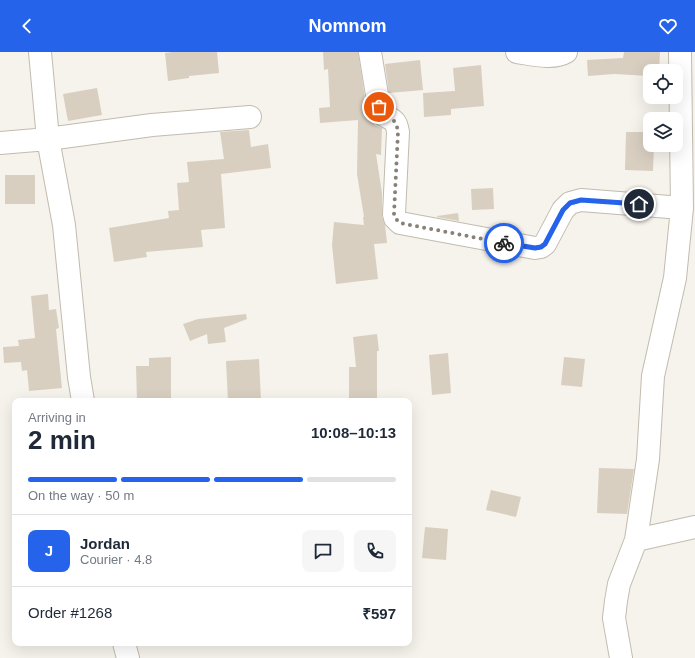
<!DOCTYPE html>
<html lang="en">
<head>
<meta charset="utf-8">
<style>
	:root { --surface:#fff; --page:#f6f6f7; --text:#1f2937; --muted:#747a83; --line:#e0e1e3; --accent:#2563eb }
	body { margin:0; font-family:Helvetica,sans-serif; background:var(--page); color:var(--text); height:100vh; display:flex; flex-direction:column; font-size:15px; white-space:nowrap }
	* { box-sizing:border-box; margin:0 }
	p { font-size:13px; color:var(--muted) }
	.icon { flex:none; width:22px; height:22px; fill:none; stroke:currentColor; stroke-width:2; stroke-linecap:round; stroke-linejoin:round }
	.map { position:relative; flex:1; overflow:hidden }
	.side { position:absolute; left:12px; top:346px; width:400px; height:248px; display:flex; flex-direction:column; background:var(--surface); border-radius:8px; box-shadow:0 4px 16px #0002 }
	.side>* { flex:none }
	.tools { position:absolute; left:643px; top:12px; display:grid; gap:8px }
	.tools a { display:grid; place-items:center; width:40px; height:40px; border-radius:8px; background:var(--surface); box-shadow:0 4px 16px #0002; font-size:20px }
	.pin { position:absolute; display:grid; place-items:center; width:34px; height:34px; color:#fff; margin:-17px; border:2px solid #fff; border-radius:50%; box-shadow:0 1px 4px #0007 }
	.courier { position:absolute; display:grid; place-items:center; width:40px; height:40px; margin:-20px; border:3px solid #2563eb; border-radius:50%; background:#fff; color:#222; box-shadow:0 1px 5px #0007 }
	.overview em { font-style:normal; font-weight:600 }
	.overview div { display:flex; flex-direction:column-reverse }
	.overview { display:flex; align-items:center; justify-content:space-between; height:68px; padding:0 16px }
	h1 { font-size:26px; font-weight:600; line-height:30px }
	.bar { display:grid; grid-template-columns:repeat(4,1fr); gap:6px 4px; align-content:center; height:48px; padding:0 16px }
	.bar i { height:5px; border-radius:3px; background:var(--line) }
	.bar .current { background:var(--accent) }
	.bar p { grid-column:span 4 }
	.line { display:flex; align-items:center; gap:10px; padding:0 16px; border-top:1px solid var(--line) }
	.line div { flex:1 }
	.round { display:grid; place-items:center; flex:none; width:42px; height:42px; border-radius:8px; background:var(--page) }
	header { display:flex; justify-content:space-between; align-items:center; height:52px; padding:0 16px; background:var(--accent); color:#fff; font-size:18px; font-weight:600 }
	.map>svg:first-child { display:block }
	.building { fill:#d8cfc1 }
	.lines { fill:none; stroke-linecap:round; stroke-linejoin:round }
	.minor-casing { stroke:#c2bbae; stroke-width:24 }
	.minor { stroke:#fff; stroke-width:22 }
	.done { stroke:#878178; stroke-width:4; stroke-dasharray:0 7.2 }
	.route { stroke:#2563eb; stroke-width:5 }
</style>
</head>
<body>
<header><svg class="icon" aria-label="back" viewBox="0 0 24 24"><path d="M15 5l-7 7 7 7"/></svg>Nomnom<svg class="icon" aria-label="heart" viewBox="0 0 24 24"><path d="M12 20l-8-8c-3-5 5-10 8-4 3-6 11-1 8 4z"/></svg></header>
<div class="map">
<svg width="695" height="606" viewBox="0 0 695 606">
	<rect width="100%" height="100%" fill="#f6f3ec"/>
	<path class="building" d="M173,0H217L219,21L189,24V26L168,29L165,1Z
		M323,0H358L367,60L371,67L375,73L382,76L381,103L376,102L382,141V165L385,172L387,191L374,192L378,227L336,232L332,193L334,170L364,173L363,165H364L357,122L358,68L320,71L319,56L330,55L328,17L324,18Z
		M624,0H660L659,19H650V24L614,22L588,24L587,8L623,6Z
		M420,8L423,38L389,41L385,12Z
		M481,13L484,54L451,57V63L424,65L423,41L455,39L453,16Z
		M97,36L102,63L68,69L63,42Z
		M249,78L251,95L268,92L271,116L221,122L225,176L201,178L203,195L146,200L147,205L114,210L109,176L169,166L168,159L179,158L177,131L189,130L187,110L224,107L220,80Z
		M626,80H650V93H654L653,119L625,118Z
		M5,123H35V152H5Z
		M493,136L494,157L472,158L471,137Z
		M458,161L459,169L437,165V164Z
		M48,242L49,258L56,257L59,276L56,277L62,336L29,339L27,318L22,319L21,310L4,311L3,295L19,294L18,288L35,286L31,244Z
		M246,262L247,267L224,276L226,290L208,292L207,282L190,289L183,272L198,267Z
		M377,282L379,299H377V349H349V315H356L353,285Z
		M448,301L451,341L432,343L429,303Z
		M171,305V349H137L136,314H149V306Z
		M564,305L585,307L582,335L561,333Z
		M259,307L261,349H228L226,309Z
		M599,416L634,417L627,462L597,461Z
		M491,438L521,445L516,465L486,458Z
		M425,475L448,477L446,508L422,506Z"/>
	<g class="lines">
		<defs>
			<path id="minor" d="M40,0L48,87L64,173L79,325L83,349
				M370,0L379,55L382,62C392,68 396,67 398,80L394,162L395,166L400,171L535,196L541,195L545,192L563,158L570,151L581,148L682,156
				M517,0C531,2 553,8 566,0
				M0,91L48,87L152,73L250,65
				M636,488L695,475
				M124,591L128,606
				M621,606L614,566L616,549L619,532L636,488L648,407L653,324L675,226L682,156L680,0"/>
		</defs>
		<use href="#minor" class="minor-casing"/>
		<use href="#minor" class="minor"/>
	</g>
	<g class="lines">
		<path class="done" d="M379,55L382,62C393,68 396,67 398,80L394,162L395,166L400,171L504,191"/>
		<path class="route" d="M504,191L535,196L541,195L545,192L563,158L570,151L581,148L639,152"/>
	</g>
</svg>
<div class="tools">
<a><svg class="icon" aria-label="locate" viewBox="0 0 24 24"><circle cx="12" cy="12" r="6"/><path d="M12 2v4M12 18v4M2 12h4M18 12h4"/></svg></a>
<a><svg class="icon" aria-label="layers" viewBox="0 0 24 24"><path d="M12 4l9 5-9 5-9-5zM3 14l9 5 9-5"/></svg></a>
</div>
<div class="pin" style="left:379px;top:55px;background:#ea580c"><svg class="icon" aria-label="bag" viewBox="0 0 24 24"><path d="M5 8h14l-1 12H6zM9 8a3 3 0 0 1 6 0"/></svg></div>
<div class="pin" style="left:639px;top:152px;background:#1f2937"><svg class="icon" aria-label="home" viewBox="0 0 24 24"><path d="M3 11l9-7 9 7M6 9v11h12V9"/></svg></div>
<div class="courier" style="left:504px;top:191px"><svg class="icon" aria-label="bike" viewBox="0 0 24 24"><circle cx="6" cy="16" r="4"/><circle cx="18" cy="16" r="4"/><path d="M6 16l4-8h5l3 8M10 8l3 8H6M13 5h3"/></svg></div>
<section class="side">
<div class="overview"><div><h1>2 min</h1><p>Arriving in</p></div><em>10:08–10:13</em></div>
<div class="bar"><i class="current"></i><i class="current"></i><i class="current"></i><i></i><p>On the way · 50 m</p></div>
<div class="line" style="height:72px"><b class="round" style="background:var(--accent);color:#fff">J</b><div><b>Jordan</b><p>Courier · 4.8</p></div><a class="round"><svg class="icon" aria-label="chat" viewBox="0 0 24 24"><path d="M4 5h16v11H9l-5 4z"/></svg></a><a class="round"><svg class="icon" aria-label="phone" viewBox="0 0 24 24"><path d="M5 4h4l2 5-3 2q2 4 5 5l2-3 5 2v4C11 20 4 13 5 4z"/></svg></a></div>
<div class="line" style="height:52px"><div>Order #1268</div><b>₹597</b></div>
</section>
</div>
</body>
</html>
